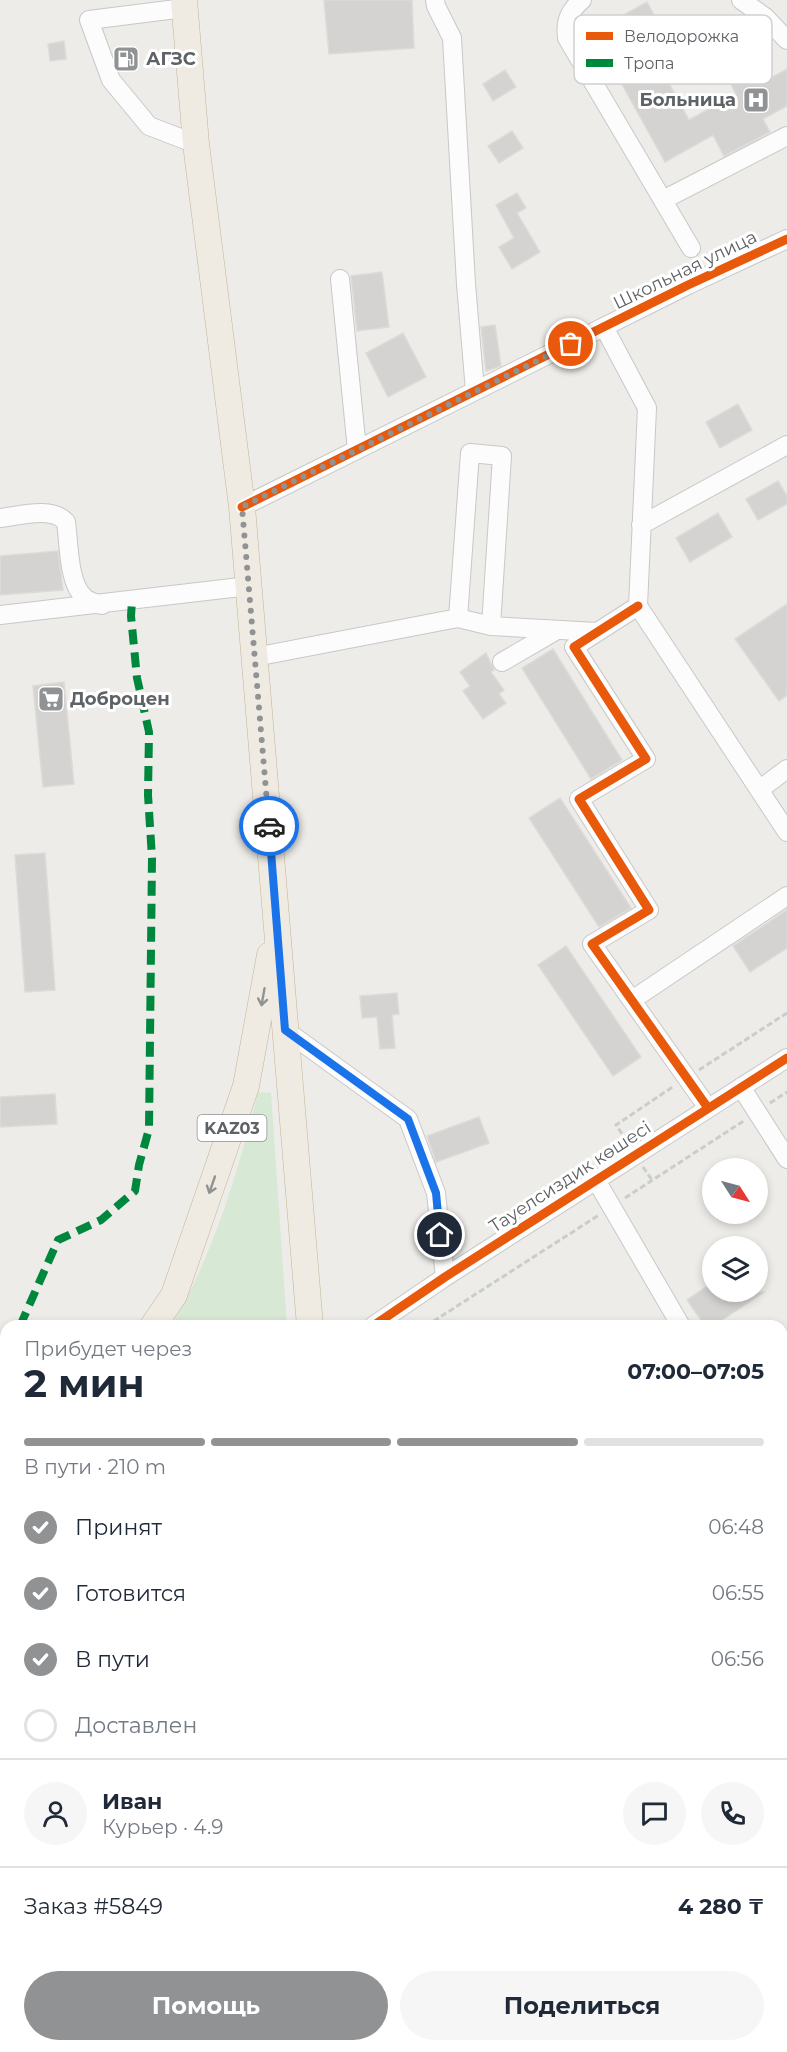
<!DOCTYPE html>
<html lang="ru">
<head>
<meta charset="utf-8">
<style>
	:root { --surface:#fff; --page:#f6f6f7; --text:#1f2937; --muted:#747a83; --line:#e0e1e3; --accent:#909294 }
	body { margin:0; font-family:Montserrat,sans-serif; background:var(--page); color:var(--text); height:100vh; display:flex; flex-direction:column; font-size:22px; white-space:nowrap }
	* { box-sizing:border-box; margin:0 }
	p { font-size:20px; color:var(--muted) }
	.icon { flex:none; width:33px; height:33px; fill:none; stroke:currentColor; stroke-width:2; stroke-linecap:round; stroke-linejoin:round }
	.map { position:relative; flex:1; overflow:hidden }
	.details { position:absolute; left:0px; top:1320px; width:788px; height:732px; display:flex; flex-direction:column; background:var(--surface); border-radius:18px 18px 0 0; box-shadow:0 3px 9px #0003 }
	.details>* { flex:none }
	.needle { width:39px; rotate:126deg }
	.controls { position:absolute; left:702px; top:1158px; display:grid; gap:12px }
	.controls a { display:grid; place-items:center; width:66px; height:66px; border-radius:50%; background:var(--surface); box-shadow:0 3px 9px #0003; font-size:30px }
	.pin { position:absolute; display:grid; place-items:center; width:51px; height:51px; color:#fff; margin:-26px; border:3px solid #fff; border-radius:50%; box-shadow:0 2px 6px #0007 }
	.courier { position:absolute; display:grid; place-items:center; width:60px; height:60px; margin:-30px; border:4px solid #1a73e8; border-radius:50%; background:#fff; color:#222; box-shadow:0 2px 8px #0007 }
	.head em { font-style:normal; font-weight:700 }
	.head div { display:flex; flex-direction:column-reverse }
	.head { display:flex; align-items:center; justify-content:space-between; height:102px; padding:0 24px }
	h1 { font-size:39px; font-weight:700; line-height:45px }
	.bar { display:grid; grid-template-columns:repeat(4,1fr); gap:9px 6px; align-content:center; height:72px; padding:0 24px }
	.bar i { height:8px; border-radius:4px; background:var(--line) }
	.bar .selected { background:var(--accent) }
	.bar p { grid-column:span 4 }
	.line { display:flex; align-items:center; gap:15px; padding:0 24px; border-top:2px solid var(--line) }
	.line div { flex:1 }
	.round { display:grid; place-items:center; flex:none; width:63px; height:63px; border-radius:32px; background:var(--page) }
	ol { padding:0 24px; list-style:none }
	li { display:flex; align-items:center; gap:18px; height:66px }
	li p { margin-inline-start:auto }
	li .icon { padding:6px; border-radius:50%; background:var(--accent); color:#fff; stroke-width:4 }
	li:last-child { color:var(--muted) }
	li i { width:33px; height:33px; border:3px solid var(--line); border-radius:50% }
	.button { display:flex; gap:12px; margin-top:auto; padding:12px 24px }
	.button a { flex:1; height:69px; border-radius:36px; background:var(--accent); color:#fff; font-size:24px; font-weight:700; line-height:69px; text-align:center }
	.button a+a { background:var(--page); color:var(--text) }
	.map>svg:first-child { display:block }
	.green { fill:#d7e8d4 }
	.building { fill:#d4d3d1; stroke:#dcdbd8; stroke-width:1.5 }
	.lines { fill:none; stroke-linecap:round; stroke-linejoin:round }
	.minor-casing { stroke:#c7c8c8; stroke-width:20 }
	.major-casing { stroke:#d4cbb8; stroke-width:24 }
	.highway-casing { stroke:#c4b497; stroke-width:27 }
	.path { stroke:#c9cecb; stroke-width:3; stroke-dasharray:6 3; stroke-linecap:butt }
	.minor { stroke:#fcfcfc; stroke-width:18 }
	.major { stroke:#f2f0e9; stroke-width:22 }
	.highway { stroke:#efebe3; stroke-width:26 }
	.quiet { stroke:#00873e; stroke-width:8; stroke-dasharray:15 8; stroke-linecap:butt }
	.cycleway-casing { stroke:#fff; stroke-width:13 }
	.cycleway { stroke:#e8590c; stroke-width:9 }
	.oneway { stroke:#919292 }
	.done { stroke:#909294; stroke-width:6; stroke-dasharray:0 10.8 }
	.route { stroke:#1a73e8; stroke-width:8 }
	.labels { text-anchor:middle; stroke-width:6; stroke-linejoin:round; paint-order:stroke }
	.shield { fill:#fff; stroke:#8e9194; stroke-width:1.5 }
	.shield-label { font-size:16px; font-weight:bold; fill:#5e6266 }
	.poi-label { font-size:18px; font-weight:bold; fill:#5e6266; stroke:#fff; text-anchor:start }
	.street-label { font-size:18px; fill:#5e6266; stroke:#fff }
	.key { fill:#fff; stroke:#cfd0d1; stroke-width:1.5 }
	.key-label { font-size:16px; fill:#5e6266 }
</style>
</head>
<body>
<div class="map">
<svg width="787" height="2052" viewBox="0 0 787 2052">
	<rect width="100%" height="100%" fill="#edece8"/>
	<path class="green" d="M258,1092L271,1093L287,1326H171C214,1254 238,1172 258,1092Z"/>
	<path class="building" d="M324,0H412L414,48L329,54Z
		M647,2L661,28L644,37L689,120L736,94L711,47L740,32L767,80L787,69V106L763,119L770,132L724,156L713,135L665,162L593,32Z
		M64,41L66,59L50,61L48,44Z
		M505,70L516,87L493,101L483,84Z
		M512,131L523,148L499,163L488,146Z
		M517,193L526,208L517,213L540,252L512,269L499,247L514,238L496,205Z
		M382,272L389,327L357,331L351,276Z
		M495,325L501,366L486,371L481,327Z
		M403,333L426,377L388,397L366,353Z
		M738,404L752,430L720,448L706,422Z
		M778,481L787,496V504L758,520L746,499Z
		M718,513L732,537L690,562L676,538Z
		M58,551L63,590L0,595V556Z
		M787,604V695L779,701L735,639Z
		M553,649L622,760L591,779L522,668Z
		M486,653L494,670L491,672L504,690L499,694L506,703L483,719L463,691L470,686L460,672Z
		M64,682L74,784L43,787L33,686Z
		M560,798L631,908L599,927L529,818Z
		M45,853L55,990L25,992L15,855Z
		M787,910V948L750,972L733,946Z
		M566,946L641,1057L613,1076L538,965Z
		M397,993L399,1014L392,1015L395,1048L380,1049L377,1017L362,1018L360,996Z
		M55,1094L57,1124L0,1127V1097Z
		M479,1117L489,1143L436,1162L427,1136Z
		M712,1283V1292H764L713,1326H705L687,1300Z"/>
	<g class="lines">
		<defs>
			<path id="minor" d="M435,0L436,6L452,38L466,284L475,391
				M582,0C569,11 565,21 567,38L691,248
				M741,0L765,17L787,40
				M184,8L89,20L111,80L149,126L196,144
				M663,200L787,136
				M340,279L357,450
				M604,327L647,408L638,606L787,832
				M242,507L688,285L787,239
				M0,518C19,516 52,506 66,522C69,542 68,583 84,597C89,602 96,603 102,605
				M641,525L787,445
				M638,606L574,647L646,759L579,799L649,910L592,944L708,1108
				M0,615L249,586
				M458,618L470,453L502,456L491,626
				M255,657L458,618L491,626L597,632
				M502,662L557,630
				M759,790L787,769
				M632,1000L787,896
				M285,1030L408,1119L436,1193L445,1277
				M741,1087L787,1159
				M596,1180L681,1326
				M373,1326L445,1277L787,1058
				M0,1789L6,1788
				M782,1973L787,1970
				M114,2052L160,2049L163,2046
				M647,2052L657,2046"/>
			<path id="major" d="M374,2046L375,2052"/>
			<path id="highway" d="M184,0L196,144L242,507L310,1326
				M153,1326L174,1295L246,1086L270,955
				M0,1535L6,1528
				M0,1565L6,1561"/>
		</defs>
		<use href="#minor" class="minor-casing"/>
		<use href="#major" class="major-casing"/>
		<use href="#highway" class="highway-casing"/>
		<path class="path" d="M699,1070L787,1013
			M770,1103L787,1092
			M627,1141L616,1125L674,1086
			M643,1167L652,1180
			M625,1198L745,1120
			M426,1326L599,1215"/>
		<use href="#minor" class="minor"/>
		<use href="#major" class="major"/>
		<use href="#highway" class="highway"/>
		<path class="quiet" d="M20,1326L58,1240L101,1220L135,1191L139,1165L149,1129L152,858L148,795L149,732L137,678L131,616L132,601
			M0,1385L6,1373"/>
		<defs>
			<path id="cycleway" d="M242,507L688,285L787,239
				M638,606L574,647L646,759L579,799L649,910L592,944L708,1108
				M373,1326L445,1277L787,1058"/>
		</defs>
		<use href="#cycleway" class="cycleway-casing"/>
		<use href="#cycleway" class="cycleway"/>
	</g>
	<defs><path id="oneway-shaft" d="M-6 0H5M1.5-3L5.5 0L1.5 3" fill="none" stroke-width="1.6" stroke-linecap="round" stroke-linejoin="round" transform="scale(1.5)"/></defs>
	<g class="oneway">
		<use href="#oneway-shaft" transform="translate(263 997) rotate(100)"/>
		<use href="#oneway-shaft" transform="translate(212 1185) rotate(109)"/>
	</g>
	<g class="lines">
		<path class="done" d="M269,826L242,507L571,344"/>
		<path class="route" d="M269,826L285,1030L408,1119L436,1193L440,1235"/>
	</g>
	<defs>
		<symbol id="fuel-square" viewBox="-11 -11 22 22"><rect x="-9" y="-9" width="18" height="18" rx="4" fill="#909294" stroke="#fff"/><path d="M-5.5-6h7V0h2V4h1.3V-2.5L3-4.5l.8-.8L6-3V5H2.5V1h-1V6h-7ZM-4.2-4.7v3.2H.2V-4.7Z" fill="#fff"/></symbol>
		<symbol id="hospital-square" viewBox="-11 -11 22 22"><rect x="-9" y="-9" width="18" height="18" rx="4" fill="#909294" stroke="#fff"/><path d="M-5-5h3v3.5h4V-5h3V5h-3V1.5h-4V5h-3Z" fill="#fff"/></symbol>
		<symbol id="supermarket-square" viewBox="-11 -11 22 22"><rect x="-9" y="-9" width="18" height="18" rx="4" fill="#909294" stroke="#fff"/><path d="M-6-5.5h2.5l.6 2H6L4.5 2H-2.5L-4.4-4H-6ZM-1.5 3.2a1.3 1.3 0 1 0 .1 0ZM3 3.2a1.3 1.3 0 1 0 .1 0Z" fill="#fff"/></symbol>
	</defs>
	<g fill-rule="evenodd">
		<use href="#fuel-square" x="111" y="44" width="30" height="30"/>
		<use href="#hospital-square" x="741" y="85" width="30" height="30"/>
		<use href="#supermarket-square" x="36" y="684" width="30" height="30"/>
	</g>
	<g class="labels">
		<rect class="shield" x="197.5" y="1115" width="69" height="26" rx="4.5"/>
		<g class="shield-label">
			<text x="232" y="1134">KАZ03</text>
		</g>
		<g class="poi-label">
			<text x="146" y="65">АГЗС</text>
			<text x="736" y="106" text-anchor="end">Больница</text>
			<text x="70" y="705">Доброцен</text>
		</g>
		<g class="street-label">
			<text transform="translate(685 270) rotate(-26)" y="6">Школьная улица</text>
			<text transform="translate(570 1177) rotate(-33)" y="6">Тауелсиздик көшесі</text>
		</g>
	</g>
	<rect x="574" y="15" width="198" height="69" rx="9" class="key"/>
	<rect x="586" y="32" width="27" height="8" fill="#e8590c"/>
	<rect x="586" y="59" width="27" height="8" fill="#00873e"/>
	<g class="key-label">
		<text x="624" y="42">Велодорожка</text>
		<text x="624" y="69">Тропа</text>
	</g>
</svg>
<div class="controls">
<a><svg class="needle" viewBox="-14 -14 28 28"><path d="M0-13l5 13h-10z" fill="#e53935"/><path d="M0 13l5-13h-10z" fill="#747a83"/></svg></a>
<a><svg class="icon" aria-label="layers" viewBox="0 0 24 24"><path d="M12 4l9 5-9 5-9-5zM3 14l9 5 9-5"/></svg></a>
</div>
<div class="pin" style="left:571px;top:344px;background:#ea580c"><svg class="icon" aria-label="bag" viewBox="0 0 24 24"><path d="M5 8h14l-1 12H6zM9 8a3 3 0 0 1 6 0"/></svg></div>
<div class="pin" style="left:440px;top:1235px;background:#1f2937"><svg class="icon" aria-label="home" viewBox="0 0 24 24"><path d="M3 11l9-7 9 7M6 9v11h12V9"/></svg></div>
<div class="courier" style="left:269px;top:826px"><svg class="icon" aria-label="car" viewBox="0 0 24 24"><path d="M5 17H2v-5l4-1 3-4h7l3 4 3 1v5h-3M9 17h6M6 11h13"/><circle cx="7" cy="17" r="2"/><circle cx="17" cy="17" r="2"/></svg></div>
<section class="details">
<div class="head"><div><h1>2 мин</h1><p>Прибудет через</p></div><em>07:00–07:05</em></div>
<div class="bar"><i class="selected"></i><i class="selected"></i><i class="selected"></i><i></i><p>В пути · 210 m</p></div>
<ol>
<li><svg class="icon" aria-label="check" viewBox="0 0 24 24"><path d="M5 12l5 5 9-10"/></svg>Принят<p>06:48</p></li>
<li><svg class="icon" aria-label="check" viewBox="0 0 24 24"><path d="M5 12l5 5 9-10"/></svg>Готовится<p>06:55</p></li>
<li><svg class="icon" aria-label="check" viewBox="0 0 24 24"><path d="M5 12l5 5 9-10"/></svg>В пути<p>06:56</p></li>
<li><i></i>Доставлен</li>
</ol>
<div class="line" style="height:108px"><a class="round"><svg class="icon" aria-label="person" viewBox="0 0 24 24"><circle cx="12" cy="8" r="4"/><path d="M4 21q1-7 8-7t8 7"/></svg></a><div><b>Иван</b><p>Курьер · 4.9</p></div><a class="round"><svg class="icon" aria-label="chat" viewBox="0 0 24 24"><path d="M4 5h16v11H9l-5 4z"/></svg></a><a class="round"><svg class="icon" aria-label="phone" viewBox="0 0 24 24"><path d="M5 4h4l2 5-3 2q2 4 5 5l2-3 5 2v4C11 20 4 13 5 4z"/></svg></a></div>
<div class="line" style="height:78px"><div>Заказ #5849</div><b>4 280 ₸</b></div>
<div class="button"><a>Помощь</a><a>Поделиться</a></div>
</section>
</div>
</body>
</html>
